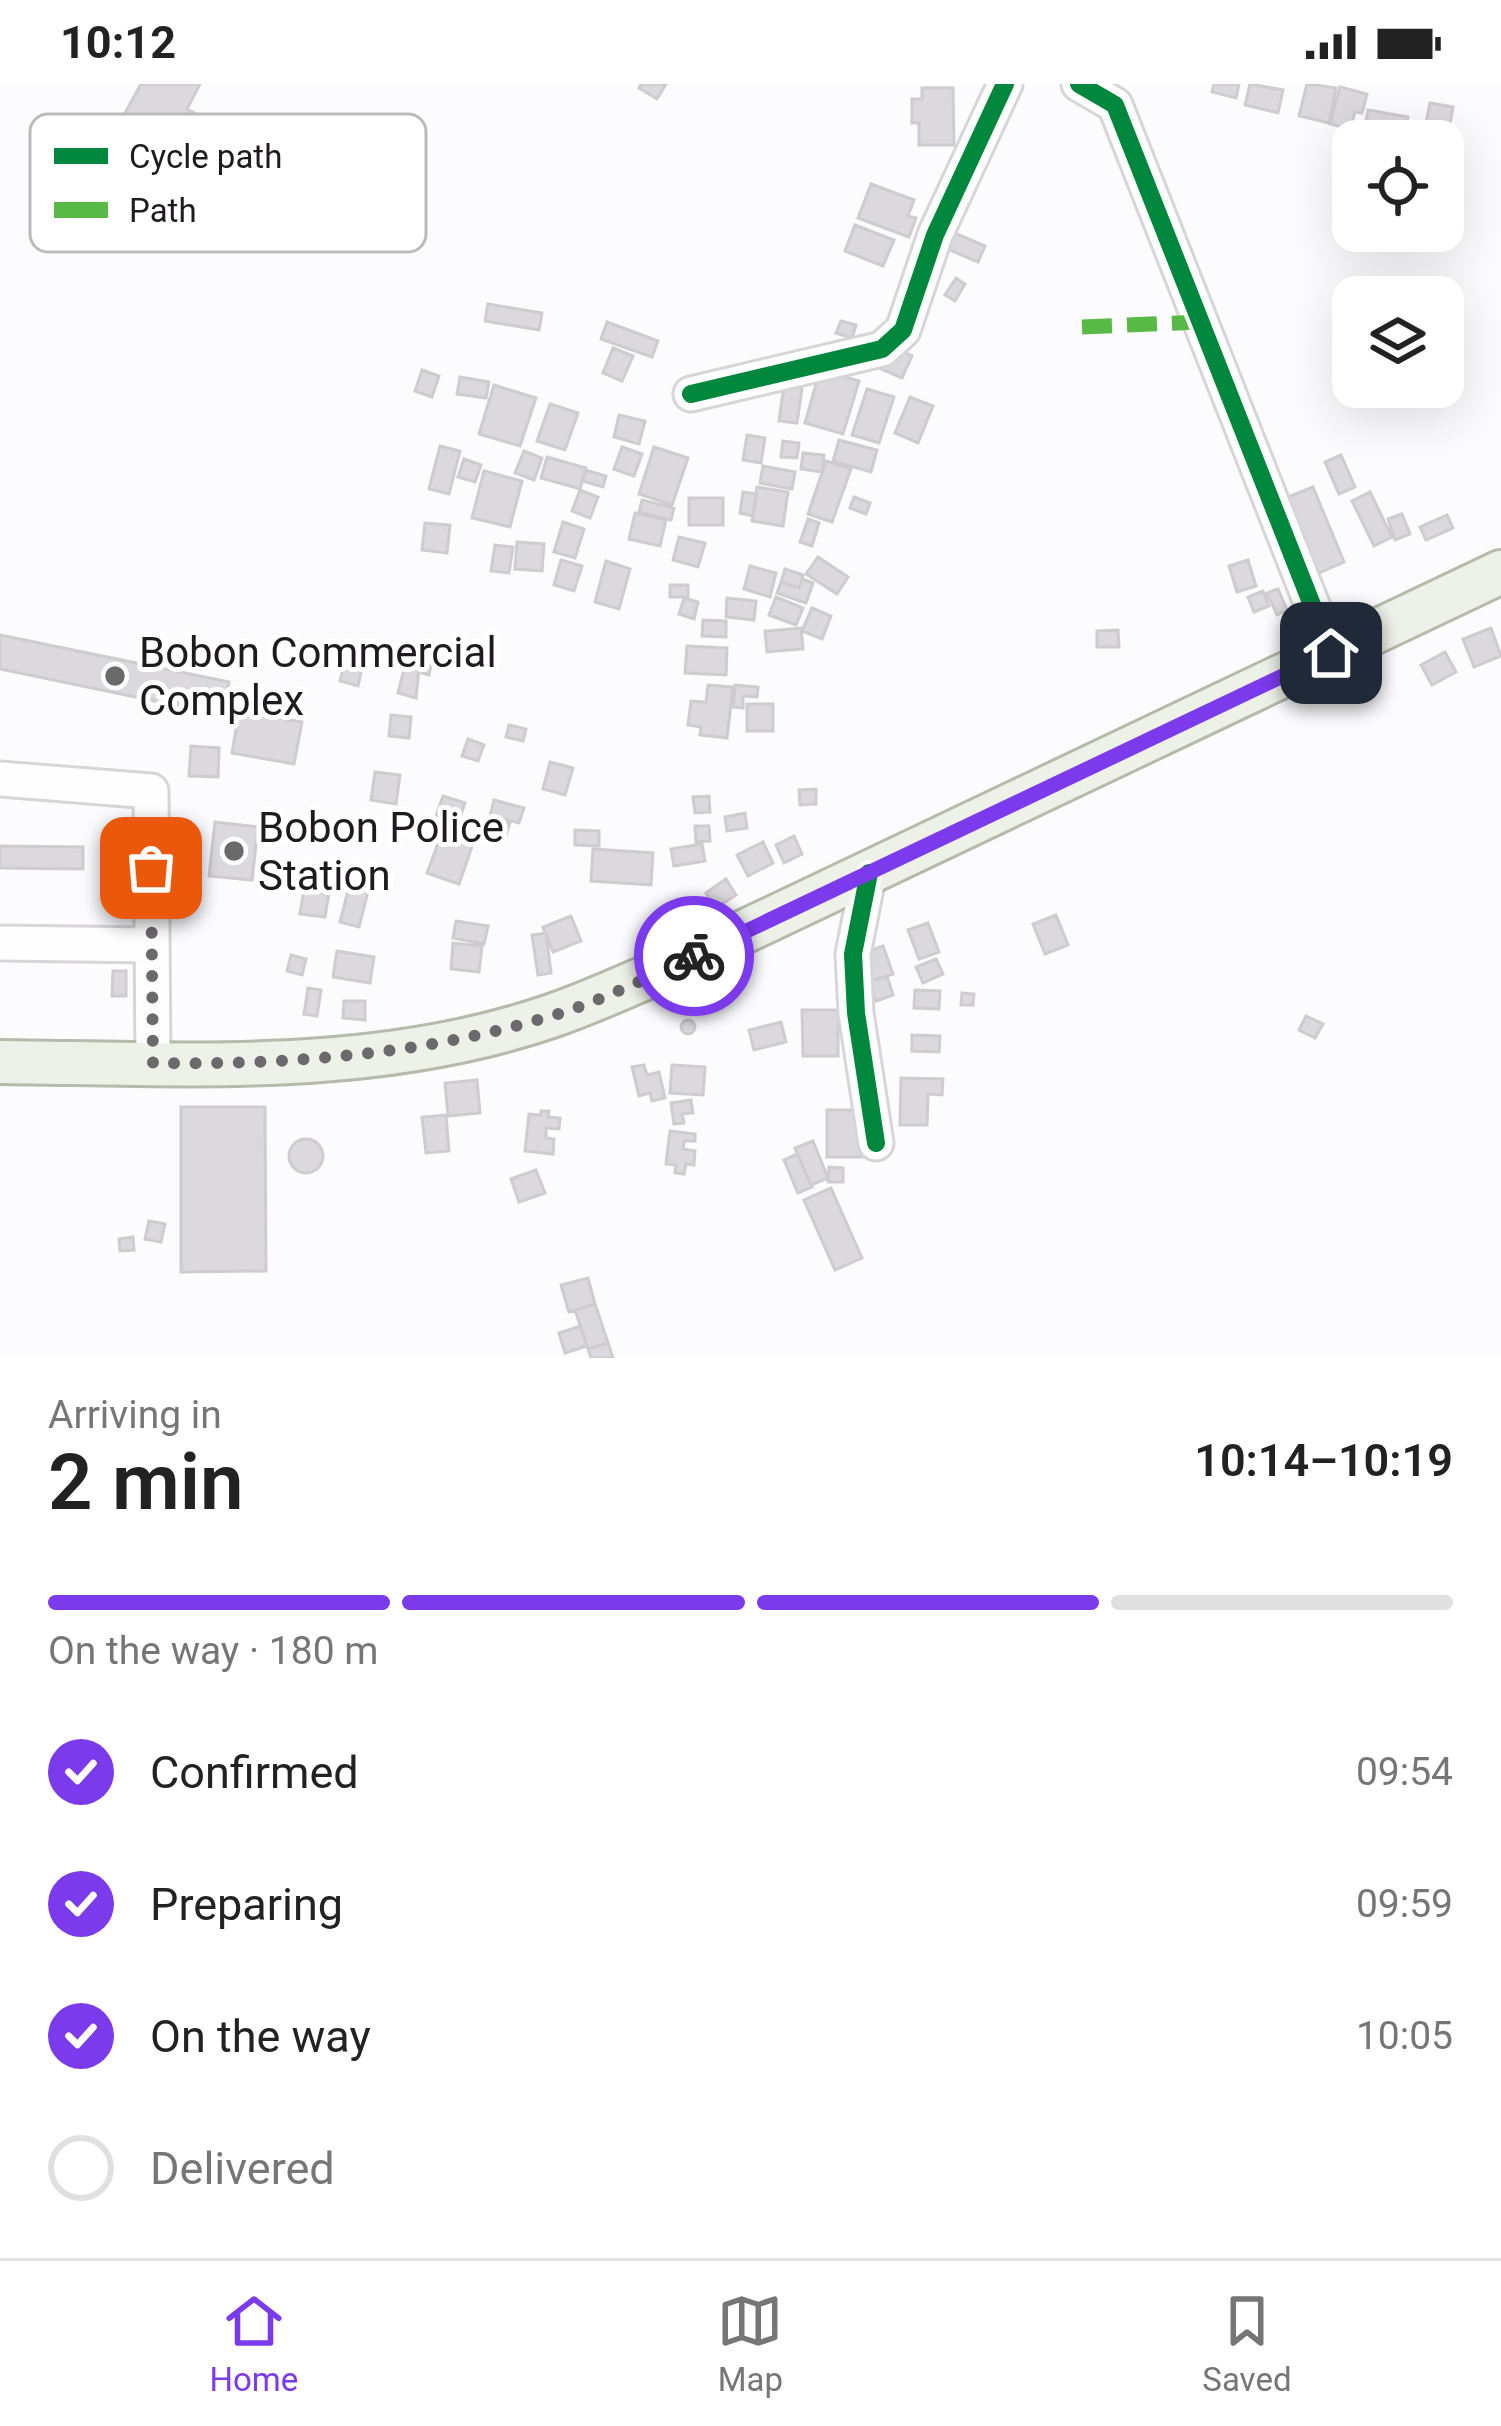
<!DOCTYPE html>
<html lang="en">
<head>
<meta charset="utf-8">
<style>
	:root { --surface:#fff; --page:#f6f6f6; --text:#222; --muted:#767676; --line:#e0e0e0; --accent:#7c3aed }
	body { margin:0; font-family:Roboto,sans-serif; background:var(--page); color:var(--text); height:100vh; display:flex; flex-direction:column; font-size:45px; white-space:nowrap }
	* { box-sizing:border-box; margin:0 }
	p { font-size:39px; color:var(--muted) }
	.icon { flex:none; width:66px; height:66px; fill:none; stroke:currentColor; stroke-width:2; stroke-linecap:round; stroke-linejoin:round }
	.map { position:relative; height:1274px; overflow:hidden }
	.panel { display:flex; flex-direction:column; background:var(--surface); flex:1 }
	.panel>* { flex:none }
	.fabs { position:absolute; left:1332px; top:36px; display:grid; gap:24px }
	.fabs a { display:grid; place-items:center; width:132px; height:132px; border-radius:24px; background:var(--surface); box-shadow:0 12px 48px #0002; font-size:60px }
	.pin { position:absolute; display:grid; place-items:center; width:102px; height:102px; color:#fff; margin:-51px; border-radius:24px; box-shadow:0 6px 18px #0006 }
	.courier { position:absolute; display:grid; place-items:center; width:120px; height:120px; margin:-60px; border:9px solid #7c3aed; border-radius:50%; background:#fff; color:#222; box-shadow:0 3px 15px #0007 }
	.headline em { font-style:normal; font-weight:600 }
	.headline div { display:flex; flex-direction:column-reverse }
	.headline { display:flex; align-items:center; justify-content:space-between; height:204px; padding:0 48px }
	h1 { font-size:78px; font-weight:600; line-height:90px }
	.bar { display:grid; grid-template-columns:repeat(4,1fr); gap:18px 12px; align-content:center; height:144px; padding:0 48px }
	.bar i { height:15px; border-radius:9px; background:var(--line) }
	.bar .current { background:var(--accent) }
	.bar p { grid-column:span 4 }
	ol { padding:0 48px; list-style:none }
	li { display:flex; align-items:center; gap:36px; height:132px }
	li p { margin-inline-start:auto }
	li .icon { padding:12px; border-radius:50%; background:var(--accent); color:#fff; stroke-width:4 }
	li:last-child { color:var(--muted) }
	li i { width:66px; height:66px; border:6px solid var(--line); border-radius:50% }
	.status { display:flex; justify-content:space-between; align-items:center; height:84px; padding:0 60px; background:var(--surface); direction:ltr }
	.status svg { height:33px; fill:currentColor }
	.tab-bar { display:flex; justify-content:space-around; align-items:center; height:168px; border-top:3px solid var(--line); background:var(--surface); font-size:33px; color:var(--muted) }
	.tab-bar a { display:grid; justify-items:center; gap:6px }
	.tab-bar .current { color:var(--accent) }
	.map>svg:first-child { display:block }
	.building { fill:#dcd9de; stroke:#cfccd0; stroke-width:3 }
	.lines { fill:none; stroke-linecap:round; stroke-linejoin:round }
	.minor-casing { stroke:#d8d5d9; stroke-width:39 }
	.major-casing { stroke:#b6baaa; stroke-width:48 }
	.minor { stroke:#fffeff; stroke-width:33 }
	.major { stroke:#eef1e7; stroke-width:42 }
	.quiet { stroke:#58b947; stroke-width:15; stroke-dasharray:30 15; stroke-linecap:butt }
	.cycleway-casing { stroke:#fff; stroke-width:26 }
	.cycleway { stroke:#00873e; stroke-width:18 }
	.done { stroke:#6c696d; stroke-width:12; stroke-dasharray:0 21.6 }
	.route { stroke:#7c3aed; stroke-width:15 }
	.poi-dot { fill:#6c696d; stroke:#fff; stroke-width:4.5 }
	.labels { text-anchor:middle; stroke-width:10; stroke-linejoin:round; paint-order:stroke }
	.poi-label { font-size:42px; fill:#1f1a20; stroke:#fff; text-anchor:start }
	.key { fill:#fff; stroke:#bcbabc; stroke-width:3 }
	.key-label { font-size:33px; fill:#1f1a20 }
</style>
</head>
<body>
<div class="status"><b>10:12</b><svg viewBox="0 0 49 12"><path d="M0 12V9h3v3zM5 12V6h3v6zM10 12V3h3v9zM15 12V0h3v12zM26 1h20v11H26zM47 4h2v5h-2z"/></svg></div>
<div class="map">
<svg width="1501" height="1274" viewBox="0 0 1501 1274">
	<rect width="100%" height="100%" fill="#fcfbfd"/>
	<path class="building" d="M141,0H200L187,25L208,36L186,77L119,40Z
		M641,0H666L657,15L639,4Z
		M1214,0H1239L1236,14L1212,8Z
		M1250,0L1283,6L1278,29L1245,21Z
		M1307,0L1336,4L1329,39L1299,32Z
		M1340,3L1367,10L1362,29L1355,28L1350,45L1330,40Z
		M922,4H953L954,61H919V39H912V15H922Z
		M1430,19L1453,23L1447,57L1423,53Z
		M1368,26L1408,33L1404,56L1364,48Z
		M871,100L914,116L908,132L916,134L909,153L858,134Z
		M855,141L894,156L883,182L845,167Z
		M950,147L985,162L978,178L943,163Z
		M956,194L965,200L955,217L945,211Z
		M488,220L542,229L539,246L485,237Z
		M841,237L856,241L852,254L836,249Z
		M607,238L658,257L652,273L601,255Z
		M889,261L912,272L902,294L879,284Z
		M613,264L633,272L622,297L603,289Z
		M422,286L439,292L432,313L415,307Z
		M820,286L859,297L843,350L805,339Z
		M460,293L489,298L486,314L457,310Z
		M494,301L536,314L520,362L479,350Z
		M784,301L802,304L797,339L779,337Z
		M867,305L894,313L879,359L852,351Z
		M910,313L933,322L918,359L895,349Z
		M550,320L578,329L565,366L537,357Z
		M619,331L645,337L639,360L614,353Z
		M747,351L765,354L761,379L743,376Z
		M839,356L877,366L871,388L833,377Z
		M783,357L799,359L797,374L781,373Z
		M440,362L460,367L449,410L429,405Z
		M622,363L642,370L634,392L614,385Z
		M654,363L688,374L672,421L639,410Z
		M524,367L542,374L534,396L515,389Z
		M803,369L824,371L822,388L801,385Z
		M1341,371L1355,403L1339,410L1325,378Z
		M547,373L586,384L580,405L541,394Z
		M464,375L481,381L475,398L458,393Z
		M826,377L851,385L832,438L808,430Z
		M763,382L795,388L792,405L760,399Z
		M585,386L606,392L603,403L582,397Z
		M484,387L522,397L510,443L472,434Z
		M757,403L788,408L783,442L752,437Z
		M1313,403L1344,478L1319,489L1288,413Z
		M580,406L598,413L590,434L572,427Z
		M743,408L757,410L753,432L740,429Z
		M1370,408L1392,453L1374,462L1352,417Z
		M854,413L870,419L866,430L850,424Z
		M689,414H723V441H689Z
		M642,416L674,424L671,436L639,428Z
		M635,429L666,436L660,462L629,455Z
		M1402,430L1410,450L1395,456L1388,435Z
		M1447,431L1453,444L1426,456L1420,443Z
		M808,435L819,439L812,462L800,458Z
		M563,438L584,445L575,474L554,468Z
		M425,439L450,441L447,469L422,466Z
		M679,453L705,459L698,483L673,476Z
		M517,458L544,460L542,487L515,485Z
		M495,461L513,463L509,489L491,487Z
		M818,473L848,493L837,510L806,490Z
		M561,476L582,482L574,507L554,501Z
		M1248,476L1256,502L1237,508L1229,482Z
		M606,477L630,485L619,525L595,518Z
		M750,482L776,489L770,513L744,505Z
		M785,485L803,491L799,504L781,498Z
		M802,495L813,499L806,519L777,509L781,498L799,504Z
		M670,501H688V513H670Z
		M1278,505L1287,526L1277,531L1267,509Z
		M1263,507L1269,522L1254,528L1248,513Z
		M776,513L803,524L796,541L769,531Z
		M684,514L698,518L694,535L679,530Z
		M727,514L756,517L754,536L726,533Z
		M812,524L831,532L822,555L802,547Z
		M703,536L726,537V553L702,552Z
		M801,544L803,565L767,568L765,547Z
		M1491,544L1501,572L1474,583L1463,555Z
		M1118,546L1119,563H1097V547Z
		M0,551L229,598L222,631L0,585Z
		M687,562L727,564L726,591L685,589Z
		M425,568L433,569L429,591L422,589Z
		M1445,568L1456,588L1432,601L1421,581Z
		M344,580L362,584L358,602L340,597Z
		M405,581L419,584L416,614L398,609Z
		M708,601L733,603L727,654L700,651L701,643L688,641L691,617L706,618Z
		M735,601L758,603L757,613L743,612V624L733,623Z
		M747,620H773V647H747Z
		M239,627L302,638L294,680L232,669Z
		M391,631L411,633L409,654L389,652Z
		M509,641L526,645L523,657L506,653Z
		M468,655L484,661L478,677L462,672Z
		M191,662L219,664L218,693L189,692Z
		M550,678L573,684L565,711L543,705Z
		M375,688L400,691L396,720L371,716Z
		M816,705V720L800,721L799,706Z
		M443,712L465,719L456,745L434,738Z
		M709,712L710,728L695,729L693,713Z
		M494,716L524,724L519,739L490,731Z
		M745,729L747,744L727,747L725,733Z
		M497,735L510,739L504,757L491,753Z
		M215,738L258,743L252,796L209,792Z
		M695,742H709L710,757L696,758Z
		M443,746L474,757L459,800L427,789Z
		M575,746L599,747V762L575,761Z
		M794,752L802,770L784,779L776,761Z
		M763,758L773,779L748,792L737,771Z
		M702,760L705,777L674,782L671,765Z
		M0,762L83,763V785L0,784Z
		M593,765L653,769L651,801L591,797Z
		M169,770H195V791L169,792Z
		M726,795L736,811L716,824L706,809Z
		M350,799L369,804L359,843L340,838Z
		M304,805L329,809L325,833L300,830Z
		M1056,831L1068,861L1045,870L1033,840Z
		M571,832L581,857L553,868L543,843Z
		M456,837L488,842L484,860L453,854Z
		M928,839L939,868L919,875L908,846Z
		M546,849L551,889L538,891L532,851Z
		M453,859L482,862L479,888L451,885Z
		M883,862L893,890L867,899L857,871Z
		M337,867L374,873L370,899L333,893Z
		M291,871L306,875L302,891L287,887Z
		M936,875L943,890L923,899L916,883Z
		M113,887H126V912H112Z
		M887,892L893,911L876,917L870,897Z
		M308,904L321,906L317,932L304,930Z
		M915,906L940,907L939,925L914,924Z
		M962,909L974,910L973,921H961Z
		M344,917H365V936L343,934Z
		M802,926H838V972H803Z
		M1306,932L1323,940L1315,954L1299,946Z
		M681 943a7 7 0 1 1 14 0a7 7 0 1 1-14 0Z
		M781,938L786,958L754,966L749,946Z
		M912,951L940,952L939,968L912,967Z
		M644,981L647,991L659,988L665,1014L652,1017L650,1009L639,1012L632,983Z
		M672,981L705,983L703,1011L670,1009Z
		M901,994L943,995L942,1011L928,1010L927,1041H900Z
		M477,996L480,1029L448,1032L445,999Z
		M691,1016L693,1029L682,1030L684,1039L674,1040L671,1019Z
		M181,1023H265L266,1187L181,1188Z
		M827,1026H863V1073H827Z
		M541,1027H549L548,1033L560,1034L559,1045L546,1044V1054L554,1055L553,1070L525,1067L529,1030L541,1031Z
		M446,1031L449,1067L426,1069L422,1033Z
		M670,1047L695,1050V1057H684L683,1065L695,1067L694,1081L686,1080L684,1090L675,1089L676,1081L666,1080Z
		M289 1072a17 17 0 1 1 34 0a17 17 0 1 1-34 0Z
		M813,1057L828,1094L811,1101L795,1064Z
		M797,1070L812,1103L798,1109L784,1076Z
		M829,1083L843,1084V1098H828Z
		M536,1086L545,1109L519,1118L511,1095Z
		M831,1104L862,1174L835,1186L804,1116Z
		M149,1137L165,1140L161,1158L145,1155Z
		M133,1153L134,1166L120,1167L119,1155Z
		M588,1194L595,1220L569,1228L561,1201Z
		M595,1220L608,1259L588,1265L575,1226Z
		M581,1242L587,1262L565,1269L559,1249Z
		M608,1259L613,1274H591L588,1265Z"/>
	<g class="lines">
		<defs>
			<path id="minor" d="M1079,0L1115,21L1331,569
				M691,310L882,265L903,246L935,151L1005,0
				M0,695L151,707L153,979
				M869,789L853,870L856,929L876,1059
				M0,859L152,861"/>
			<path id="major" d="M0,978C184,980 377,993 554,931C594,917 633,899 672,882L1501,488"/>
		</defs>
		<use href="#minor" class="minor-casing"/>
		<use href="#major" class="major-casing"/>
		<use href="#minor" class="minor"/>
		<use href="#major" class="major"/>
		<path class="quiet" d="M1082,243L1200,238"/>
		<defs>
			<path id="cycleway" d="M1079,0L1115,21L1331,569
				M691,310L882,265L903,246L935,151L1005,0
				M869,789L853,870L856,929L876,1059"/>
		</defs>
		<use href="#cycleway" class="cycleway-casing"/>
		<use href="#cycleway" class="cycleway"/>
	</g>
	<g class="lines">
		<path class="done" d="M151,784L153,979C287,981 419,971 548,933C597,919 647,894 694,872"/>
		<path class="route" d="M694,872L1331,569"/>
	</g>
	<g class="poi-dot">
		<circle cx="115" cy="592" r="12"/>
		<circle cx="234" cy="767" r="12"/>
	</g>
	<g class="labels">
		<g class="poi-label">
			<text x="139" y="583">Bobon Commercial<tspan x="139" dy="48">Complex</tspan></text>
			<text x="258" y="758">Bobon Police<tspan x="258" dy="48">Station</tspan></text>
		</g>
	</g>
	<rect x="30" y="30" width="396" height="138" rx="18" class="key"/>
	<rect x="54" y="64" width="54" height="16" fill="#00873e"/>
	<rect x="54" y="118" width="54" height="16" fill="#58b947"/>
	<g class="key-label">
		<text x="129" y="84">Cycle path</text>
		<text x="129" y="138">Path</text>
	</g>
</svg>
<div class="fabs">
<a><svg class="icon" aria-label="locate" viewBox="0 0 24 24"><circle cx="12" cy="12" r="6"/><path d="M12 2v4M12 18v4M2 12h4M18 12h4"/></svg></a>
<a><svg class="icon" aria-label="layers" viewBox="0 0 24 24"><path d="M12 4l9 5-9 5-9-5zM3 14l9 5 9-5"/></svg></a>
</div>
<div class="pin" style="left:151px;top:784px;background:#ea580c"><svg class="icon" aria-label="bag" viewBox="0 0 24 24"><path d="M5 8h14l-1 12H6zM9 8a3 3 0 0 1 6 0"/></svg></div>
<div class="pin" style="left:1331px;top:569px;background:#1f2937"><svg class="icon" aria-label="home" viewBox="0 0 24 24"><path d="M3 11l9-7 9 7M6 9v11h12V9"/></svg></div>
<div class="courier" style="left:694px;top:872px"><svg class="icon" aria-label="bike" viewBox="0 0 24 24"><circle cx="6" cy="16" r="4"/><circle cx="18" cy="16" r="4"/><path d="M6 16l4-8h5l3 8M10 8l3 8H6M13 5h3"/></svg></div>
</div>
<section class="panel">
<div class="headline"><div><h1>2 min</h1><p>Arriving in</p></div><em>10:14–10:19</em></div>
<div class="bar"><i class="current"></i><i class="current"></i><i class="current"></i><i></i><p>On the way · 180 m</p></div>
<ol>
<li><svg class="icon" aria-label="check" viewBox="0 0 24 24"><path d="M5 12l5 5 9-10"/></svg>Confirmed<p>09:54</p></li>
<li><svg class="icon" aria-label="check" viewBox="0 0 24 24"><path d="M5 12l5 5 9-10"/></svg>Preparing<p>09:59</p></li>
<li><svg class="icon" aria-label="check" viewBox="0 0 24 24"><path d="M5 12l5 5 9-10"/></svg>On the way<p>10:05</p></li>
<li><i></i>Delivered</li>
</ol>
</section>
<nav class="tab-bar">
<a class="current"><svg class="icon" aria-label="home" viewBox="0 0 24 24"><path d="M3 11l9-7 9 7M6 9v11h12V9"/></svg>Home</a>
<a><svg class="icon" aria-label="map" viewBox="0 0 24 24"><path d="M3 6l6-2 6 2 6-2v14l-6 2-6-2-6 2zM9 4v14M15 6v14"/></svg>Map</a>
<a><svg class="icon" aria-label="saved" viewBox="0 0 24 24"><path d="M7 4h10v16l-5-4-5 4z"/></svg>Saved</a>
</nav>
</body>
</html>
